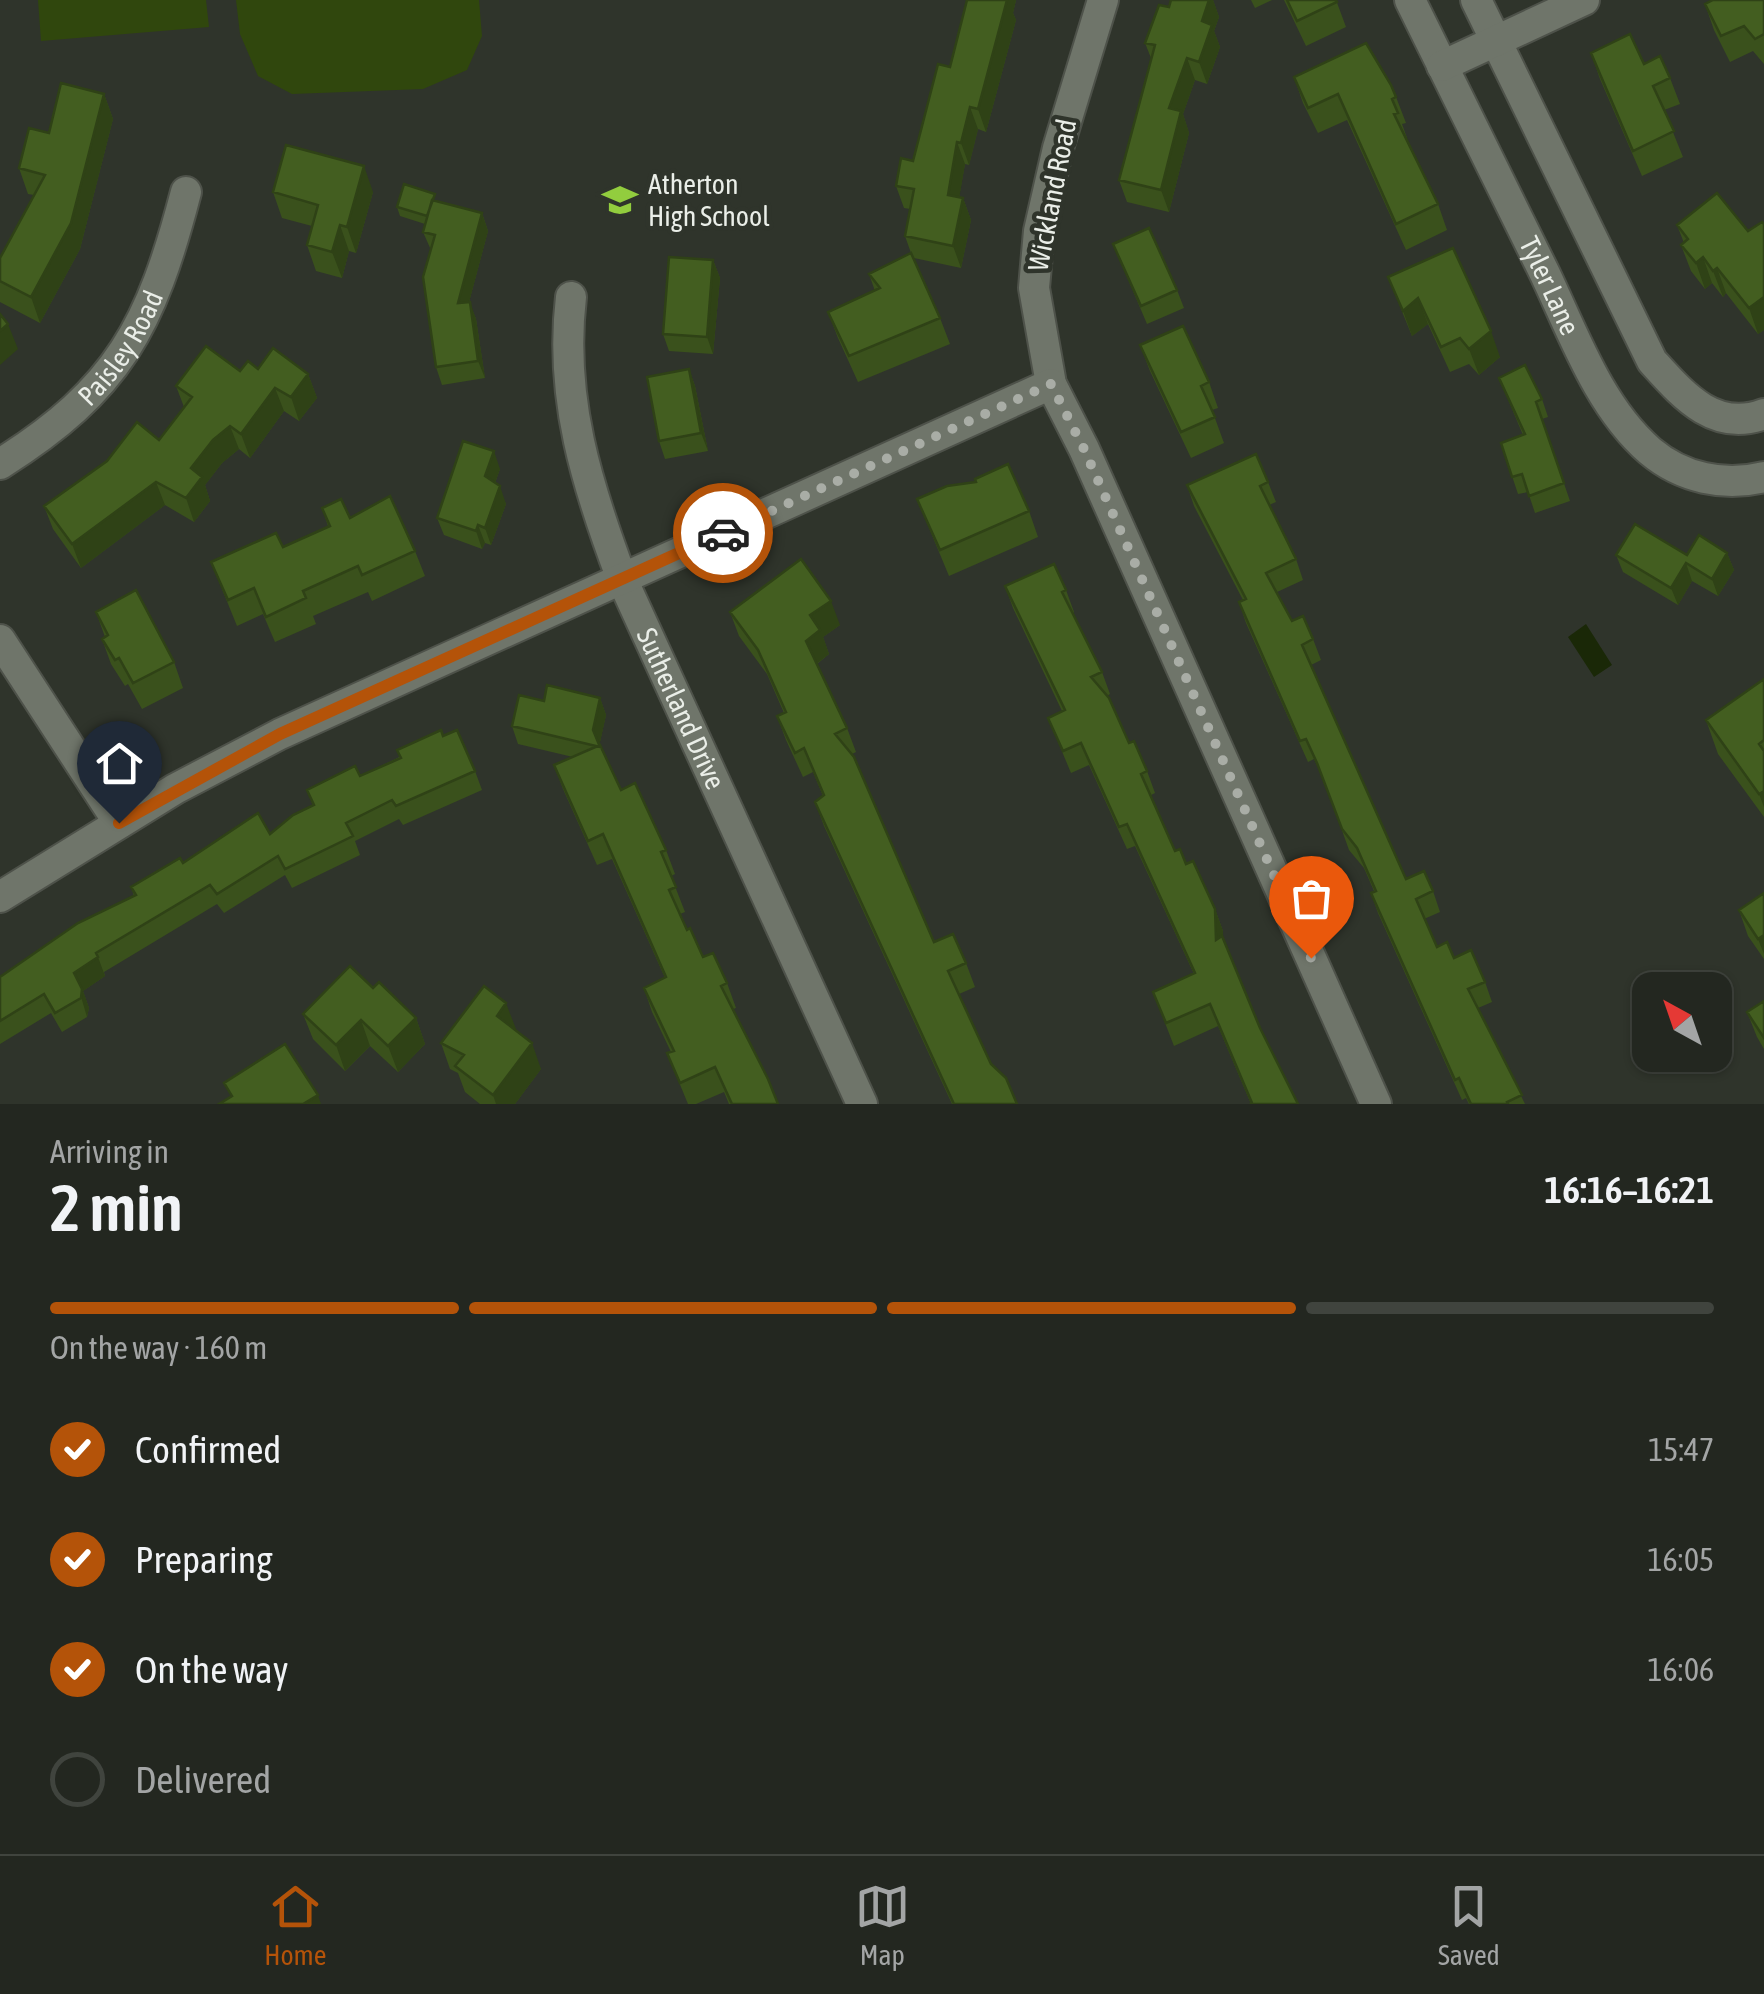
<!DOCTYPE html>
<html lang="en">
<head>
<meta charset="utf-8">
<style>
	:root { --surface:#232720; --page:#2b2f29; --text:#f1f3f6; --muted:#a3a5a5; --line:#40443e; --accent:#b45309 }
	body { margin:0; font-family:"Asap Condensed",sans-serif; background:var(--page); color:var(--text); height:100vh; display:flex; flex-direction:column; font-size:38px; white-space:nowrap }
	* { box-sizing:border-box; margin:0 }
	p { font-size:32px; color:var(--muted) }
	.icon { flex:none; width:55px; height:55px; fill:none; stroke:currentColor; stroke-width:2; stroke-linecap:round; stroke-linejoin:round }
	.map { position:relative; height:1104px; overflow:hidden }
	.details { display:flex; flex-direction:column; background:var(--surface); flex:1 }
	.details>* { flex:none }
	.needle { width:65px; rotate:320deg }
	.controls { position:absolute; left:1632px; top:972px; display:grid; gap:20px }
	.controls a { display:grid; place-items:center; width:100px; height:100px; border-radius:20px; background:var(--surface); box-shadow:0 2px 8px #0004,0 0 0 2px var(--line); font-size:50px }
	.pin { position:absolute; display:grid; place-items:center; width:85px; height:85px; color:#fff; margin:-102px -42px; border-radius:50% 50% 50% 0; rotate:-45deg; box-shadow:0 0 10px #0007 }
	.pin .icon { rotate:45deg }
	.courier { position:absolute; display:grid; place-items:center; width:100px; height:100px; margin:-50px; border:8px solid #b45309; border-radius:50%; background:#fff; color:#222; box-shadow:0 2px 12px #0007 }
	.overview em { font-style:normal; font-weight:600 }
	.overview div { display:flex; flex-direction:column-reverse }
	.overview { display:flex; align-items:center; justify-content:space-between; height:170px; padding:0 50px }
	h1 { font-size:65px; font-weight:600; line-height:75px }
	.bar { display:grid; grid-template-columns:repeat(4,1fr); gap:15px 10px; align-content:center; height:120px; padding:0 50px }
	.bar i { height:12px; border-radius:8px; background:var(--line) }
	.bar .current { background:var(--accent) }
	.bar p { grid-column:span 4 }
	ol { padding:0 50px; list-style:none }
	li { display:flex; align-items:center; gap:30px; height:110px }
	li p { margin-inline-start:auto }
	li .icon { padding:10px; border-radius:50%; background:var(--accent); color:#fff; stroke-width:4 }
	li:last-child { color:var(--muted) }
	li i { width:55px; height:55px; border:5px solid var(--line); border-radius:50% }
	.tabs { display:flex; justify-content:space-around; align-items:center; height:140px; border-top:2px solid var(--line); background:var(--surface); font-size:28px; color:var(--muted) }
	.tabs a { display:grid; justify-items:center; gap:5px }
	.tabs .current { color:var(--accent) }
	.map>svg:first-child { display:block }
	.green { fill:#30470d }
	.water { fill:#1a2807 }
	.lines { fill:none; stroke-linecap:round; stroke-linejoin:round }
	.minor-casing { stroke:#4e524a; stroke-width:34 }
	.minor { stroke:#6f756a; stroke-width:30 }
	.wall { fill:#3a511c }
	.shaded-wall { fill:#2f4216 }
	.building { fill:#435e20; stroke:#2f4216; stroke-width:2.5 }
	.done { stroke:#a9ada6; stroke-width:10; stroke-dasharray:0 18 }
	.route { stroke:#b45309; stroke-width:12 }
	.labels { text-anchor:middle; stroke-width:9; stroke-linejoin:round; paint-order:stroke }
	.poi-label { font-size:28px; fill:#eaeee8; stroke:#2f342b; text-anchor:start }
	.street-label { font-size:28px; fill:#eaeee8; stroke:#2f342b }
</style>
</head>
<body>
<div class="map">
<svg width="1764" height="1104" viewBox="0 0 1764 1104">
	<rect width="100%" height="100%" fill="#2f342b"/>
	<path class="green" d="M38,0H206L209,27L41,41Z
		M236,0H479L482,36L467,70L423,89L292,94L258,76L240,34Z"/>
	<path class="water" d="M1586,624L1612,665L1594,677L1568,637Z"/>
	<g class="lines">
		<defs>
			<g id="minor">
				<path d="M1103,0L1058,148L1039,231L1034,288L1051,384L1084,449L1376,1104"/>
				<path id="s1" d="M1410,0C1455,91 1500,183 1545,274C1573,333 1599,407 1650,451C1682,478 1724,487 1764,477"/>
				<path d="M1476,0L1652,361C1682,394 1714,433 1764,414"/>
				<path d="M1442,66L1584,0"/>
				<path id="s2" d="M571,297C559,397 587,486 622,579L862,1104"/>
				<path id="s3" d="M0,464C119,389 151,326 186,192"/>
				<path d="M0,640L119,823"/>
				<path d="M0,897L175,789L280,734L1051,384"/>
			</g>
		</defs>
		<use href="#minor" class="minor-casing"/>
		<use href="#minor" class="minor"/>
	</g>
	<path class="wall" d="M967,0H1016L1013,13L1016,20L986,132L978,129L969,165L965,164L959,197L963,198L971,220L961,268L914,258L940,318L950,344L858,382L838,338L828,312L875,291L869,274L911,253L905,236L910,209L904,208L896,186L913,161L950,67Z
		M1171,0H1213L1219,17L1214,31L1220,47L1207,84L1195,80L1183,114L1189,133L1169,212L1127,202L1119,180L1151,58L1145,43L1169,7Z
		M1251,0H1272L1255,8Z
		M1284,0H1336L1346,27L1306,46Z
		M1764,0V64L1753,51L1730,62L1714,30L1705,4Z
		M1591,53L1644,64L1670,78L1680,104L1664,110L1683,157L1642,176L1600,79Z
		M1294,77L1396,97L1406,123L1402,124L1407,138L1406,139L1438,204L1447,230L1406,250L1347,120L1318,133L1303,103Z
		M104,94L113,119L80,249L40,323L0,302V258L34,195L28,194L19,168L49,133Z
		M273,192H373L356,253L349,251L342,278L316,271L307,245L312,226L282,218Z
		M437,201L482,213L488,231L469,302L476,319L485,378L442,385L436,367L431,250L423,232L425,224L400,216L397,207Z
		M1764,224V330L1758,334L1726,293L1723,297L1712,283L1705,289L1691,271L1681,245L1684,243L1677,225L1748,231Z
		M1113,244L1177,290L1184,308L1147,324Z
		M713,260L720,278L713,354L669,351L663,334Z
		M1388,277L1500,357L1479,375L1469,364L1450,372L1428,324L1412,336Z
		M1140,345L1209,382L1218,408L1212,410L1224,443L1191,458L1150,371Z
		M258,369L308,374L317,398L299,421L284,411L250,458L239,449L222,463L205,485L210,501L194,522L165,505L81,568L53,529L44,506L159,440L184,407L176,386Z
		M689,369L695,386L708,451L665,459L659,441Z
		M1499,378L1542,399L1548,417L1542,419L1570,501L1535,513L1528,492L1518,494L1501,443L1523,435Z
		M500,469L495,483L506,504L491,545L485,543L482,549L444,535L437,518Z
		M1268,482L1276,502L1269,505L1296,559L1303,580L1277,592L1292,621L1313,639L1321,660L1311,665L1406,879L1433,891L1440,912L1424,919L1437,947L1485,982L1492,1002L1478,1008L1525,1104H1469L1466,1098L1462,1100L1378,913L1371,893L1374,891L1364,868L1349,850L1325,783L1314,759L1308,762L1246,623L1239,602L1243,600L1194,506L1187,485Z
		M917,499L1029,511L1038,537L949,576Z
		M322,508L350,518L415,551L425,576L372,601L368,592L313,616L316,624L275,642L263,614L237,626L211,562L283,547L328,526Z
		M1727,553L1734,570L1718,596L1692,581L1678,605L1623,572L1616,555H1687Z
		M1005,586L1066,590L1074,612L1073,613L1102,672L1110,694L1107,696L1129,743L1147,771L1155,793L1151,795L1175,851L1186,864L1215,909L1223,931V937L1260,1028L1251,1104L1218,1026L1174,1046L1153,992L1194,974L1135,846L1127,849L1089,765L1071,773L1048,718L1062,711L1013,608Z
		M96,612L174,662L183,688L142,709L128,684L125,686L111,664L102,639L105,637Z
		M730,612L840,625L823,637L829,654L817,664L847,728L856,752L852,754L934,942L966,963L975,987L959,994L991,1064L1017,1104H952L824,826L815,802L823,796L813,772L803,777L786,740L777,716L784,713L767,674L739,636Z
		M1764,679V817L1718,754L1706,720Z
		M600,698L606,715L599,746L621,790L666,850L675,874L671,876L685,912L680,914L687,930L703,957L727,983L736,1008L733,1009L778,1104H729L724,1092L696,1104H688L667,1053L671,1052L652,1012L644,988L665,978L612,859L597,865L563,789L554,765L573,757L518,744L512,726L544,701Z
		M443,736L475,771L482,790L403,825L399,819L355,841L360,855L292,888L285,875L224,913L217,904L104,972L105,976L83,991L89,1008L87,1017L62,1032L51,1013L0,1044V977L134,896L131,887L183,863L270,834L313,806L307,790L360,776Z
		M1764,893V959L1748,936L1739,910Z
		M373,988L416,1018L425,1044L398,1072L370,1046L345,1071L313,1039L303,1014Z
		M1764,1001V1049L1757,1037L1747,1012Z
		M516,1029L515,1030L541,1069L515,1104H480L465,1092L458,1073L450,1069L441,1043Z"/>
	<path class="shaded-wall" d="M1004,0H1016L1013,13L1016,20L986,132L978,109Z
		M1209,0H1213L1219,17L1214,31L1220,47L1207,84L1199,62L1202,21Z
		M1187,58L1195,80L1183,114L1189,133L1169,212L1161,190L1169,108Z
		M104,94L113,119L80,249L40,323L31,297Z
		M970,107L978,129L969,165L961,143Z
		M957,142L965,164L956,217L948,195Z
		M364,166L373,192L356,253L347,227Z
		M963,198L971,220L961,268L953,246Z
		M482,213L488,231L464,321L458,303Z
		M340,225L349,251L342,278L332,252Z
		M1703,257L1712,283L1705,289L1696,263Z
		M713,260L720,278L713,354L707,337Z
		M1717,268L1726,293L1723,297L1713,271Z
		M1764,297V330L1758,334L1749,308Z
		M1418,298L1428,324L1412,336L1403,311Z
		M470,302L476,319L485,378L478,361Z
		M8,324L18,349L0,365V331Z
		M1491,331L1500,357L1479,375L1469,349Z
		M689,369L695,386L708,451L701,433Z
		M308,374L317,398L299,421L291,397Z
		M275,388L284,411L250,458L241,434Z
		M230,426L239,449L222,463L205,485L210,501L194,522L186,498L191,468L213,440Z
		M494,451L500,469L491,494L485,476Z
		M156,482L165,505L81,568L72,544Z
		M500,486L506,504L491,545L485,528Z
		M478,525L485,543L482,549L476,531Z
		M1727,553L1734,570L1718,596L1712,579Z
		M1686,563L1692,581L1678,605L1671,588Z
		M831,601L840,625L823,637L829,654L815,665L806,641L810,615Z
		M600,698L606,715L599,747L593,730Z
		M1764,791V807L1759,794Z
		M1215,909L1223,931L1224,962L1216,940Z
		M1764,935V954L1758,939Z
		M98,957L105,976L83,991L89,1008L87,1017L74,973Z
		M506,1003L516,1029L506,1042L497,1016Z
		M416,1018L425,1044L398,1072L388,1046Z
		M361,1020L370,1046L345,1071L336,1045Z
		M532,1043L541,1069L515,1104H496L493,1095Z
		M318,1095L321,1104H303Z"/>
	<path class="building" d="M967,0H1007L978,109L970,107L961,143L957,142L948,195L963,198L953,246L905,236L914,189L896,186L901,158L913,161L938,64L950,67Z
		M1171,0H1209L1202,21L1212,25L1199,62L1187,58L1169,108L1181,111L1161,190L1119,180L1155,45L1145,43L1159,5L1169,7Z
		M1287,0H1336L1337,2L1297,21Z
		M1713,0H1764V34L1755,39L1744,26L1721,36L1705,4Z
		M1630,34L1644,64L1660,56L1670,78L1653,86L1674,131L1633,151L1591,53Z
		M1366,43L1391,85L1396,97L1392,99L1398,113L1394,114L1438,204L1396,224L1338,94L1308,108L1294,77Z
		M61,83L104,94L71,223L31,297L0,281V258L45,175L19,168L29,128L49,133Z
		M286,145L364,166L347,227L340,225L332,252L307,245L318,205L273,192Z
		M404,184L435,194L427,216L397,207Z
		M1717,193L1748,231L1762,222L1764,224V297L1749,308L1717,268L1713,271L1703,257L1696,263L1681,245L1688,239L1677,225Z
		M432,200L482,213L458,303L470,302L478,361L436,367L423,277L435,235L423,232Z
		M1149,228L1177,290L1141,306L1113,244Z
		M1453,248L1491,331L1469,349L1460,338L1441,347L1418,298L1403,311L1388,277Z
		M911,253L940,318L849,356L828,312L880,288L869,274Z
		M669,257L713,260L707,337L663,334Z
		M0,314L8,324L0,331Z
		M1183,326L1209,382L1201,386L1215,417L1181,432L1140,345Z
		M206,346L240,371L248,361L258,369L273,348L308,374L291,397L275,388L241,434L230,426L213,440L191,468L202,477L186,498L156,482L72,544L44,506L107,461L137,422L159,440L192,397L176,386Z
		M1525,365L1542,399L1536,402L1564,483L1529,496L1522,474L1512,477L1501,443L1525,434L1499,378Z
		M689,369L701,433L659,441L647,377Z
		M463,441L494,451L485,476L500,486L485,528L478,525L476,531L437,518Z
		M1256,454L1268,482L1260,486L1296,559L1266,573L1292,621L1303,616L1313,639L1302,645L1406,879L1424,871L1433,891L1416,899L1437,947L1447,942L1454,958L1471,950L1485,982L1468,989L1522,1095L1507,1102L1508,1104H1471L1459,1078L1455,1080L1371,893L1376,891L1357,848L1342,829L1317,763L1306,739L1300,741L1239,602L1246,599L1187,485Z
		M1008,464L1029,511L940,550L917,499L947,486L976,482L975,479Z
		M390,496L415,551L362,575L358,566L303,591L306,598L266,617L254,588L228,600L211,562L276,533L283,547L330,526L322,508L341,499L350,518Z
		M1635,524L1687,555L1699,535L1727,553L1712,579L1686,563L1671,588L1616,555Z
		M801,559L831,601L810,615L820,630L806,641L847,728L835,734L854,757L934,942L953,934L966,963L948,971L991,1064L1006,1078L1017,1104H954L815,802L824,795L804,748L795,753L777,716L786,712L758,650L730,612Z
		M1054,564L1066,590L1062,592L1102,672L1091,677L1109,698L1129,743L1134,741L1147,771L1141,774L1175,851L1180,849L1186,864L1193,861L1215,909L1216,940L1222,936L1260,1028L1298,1104H1250L1252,1103L1210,1004L1166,1023L1153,992L1195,973L1127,824L1119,827L1081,743L1063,751L1048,718L1065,710L1005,586Z
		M136,590L174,662L133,683L119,658L115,660L102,639L108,635L96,612Z
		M1764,679V740L1759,744L1764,751V791L1759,794L1706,720Z
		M547,685L600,698L593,730L600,747L512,726L519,695L544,701Z
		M441,730L443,736L457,730L475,771L396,806L392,800L346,823L353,836L285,869L278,856L217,894L210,885L96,953L98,957L74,973L82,989L81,998L55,1013L44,994L0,1021V977L78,923L136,895L131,887L180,858L183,863L258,813L270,834L293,815L314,805L307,790L355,766L360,776L401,758L397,750Z
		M600,745L621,790L635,783L666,850L661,852L676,887L669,890L687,930L690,928L703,957L713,953L727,983L721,986L768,1079L778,1104H732L715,1067L680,1083L667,1053L674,1051L644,988L666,977L603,834L588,841L554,765Z
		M1764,893V935L1758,939L1739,910Z
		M350,966L373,988L379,982L416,1018L388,1046L361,1020L336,1045L303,1014Z
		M484,986L506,1003L497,1016L532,1043L493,1095L455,1066L464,1055L441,1043Z
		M1764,1001V1038L1747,1012Z
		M285,1044L318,1095L303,1104H219L232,1096L224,1083Z"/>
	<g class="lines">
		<path class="done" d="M723,533L1051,384L1084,449L1311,958"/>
		<path class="route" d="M119,823L280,734L723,533"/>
	</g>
	<defs>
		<symbol id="school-bare" viewBox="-9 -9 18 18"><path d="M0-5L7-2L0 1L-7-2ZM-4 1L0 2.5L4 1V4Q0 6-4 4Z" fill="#92cd3e" stroke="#2f342b" stroke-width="2.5" paint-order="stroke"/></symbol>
	</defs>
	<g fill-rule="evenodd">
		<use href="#school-bare" x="595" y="175" width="50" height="50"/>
	</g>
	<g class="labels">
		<g class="poi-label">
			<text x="648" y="194">Atherton<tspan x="648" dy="32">High School</tspan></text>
		</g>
		<g class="street-label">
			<text transform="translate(1052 195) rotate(-79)" y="10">Wickland Road</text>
			<text dy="10" stroke="none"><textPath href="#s1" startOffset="318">Tyler Lane</textPath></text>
			<text dy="10" stroke="none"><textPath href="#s3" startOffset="170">Paisley Road</textPath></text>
			<text dy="10" stroke="none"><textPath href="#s2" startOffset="432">Sutherland Drive</textPath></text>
		</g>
	</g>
</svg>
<div class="controls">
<a><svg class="needle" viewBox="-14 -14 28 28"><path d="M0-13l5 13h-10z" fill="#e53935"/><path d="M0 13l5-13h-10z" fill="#a3a5a5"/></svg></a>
</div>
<div class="pin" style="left:1311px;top:958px;background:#ea580c"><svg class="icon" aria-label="bag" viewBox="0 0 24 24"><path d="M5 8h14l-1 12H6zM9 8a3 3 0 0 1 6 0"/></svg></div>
<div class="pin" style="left:119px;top:823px;background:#1f2937"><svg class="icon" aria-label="home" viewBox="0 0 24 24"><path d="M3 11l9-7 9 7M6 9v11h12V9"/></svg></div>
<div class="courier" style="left:723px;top:533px"><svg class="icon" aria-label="car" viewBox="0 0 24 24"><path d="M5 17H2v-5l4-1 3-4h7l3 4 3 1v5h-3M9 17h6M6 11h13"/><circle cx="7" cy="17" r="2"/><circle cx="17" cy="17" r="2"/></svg></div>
</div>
<section class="details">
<div class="overview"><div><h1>2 min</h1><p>Arriving in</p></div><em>16:16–16:21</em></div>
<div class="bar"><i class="current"></i><i class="current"></i><i class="current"></i><i></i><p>On the way · 160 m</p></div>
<ol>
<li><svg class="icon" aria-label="check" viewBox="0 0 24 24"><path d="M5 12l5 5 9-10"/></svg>Confirmed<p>15:47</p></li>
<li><svg class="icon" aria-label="check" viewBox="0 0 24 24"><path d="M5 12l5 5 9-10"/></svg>Preparing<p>16:05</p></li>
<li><svg class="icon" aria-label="check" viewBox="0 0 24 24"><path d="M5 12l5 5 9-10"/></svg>On the way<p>16:06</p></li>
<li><i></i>Delivered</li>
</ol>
</section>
<nav class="tabs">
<a class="current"><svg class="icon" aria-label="home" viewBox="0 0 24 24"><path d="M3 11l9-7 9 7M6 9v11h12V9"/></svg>Home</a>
<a><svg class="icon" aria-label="map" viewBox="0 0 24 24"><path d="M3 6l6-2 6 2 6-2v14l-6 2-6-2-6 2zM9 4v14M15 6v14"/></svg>Map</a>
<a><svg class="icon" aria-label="saved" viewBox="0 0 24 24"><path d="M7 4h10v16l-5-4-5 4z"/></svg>Saved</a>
</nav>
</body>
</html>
